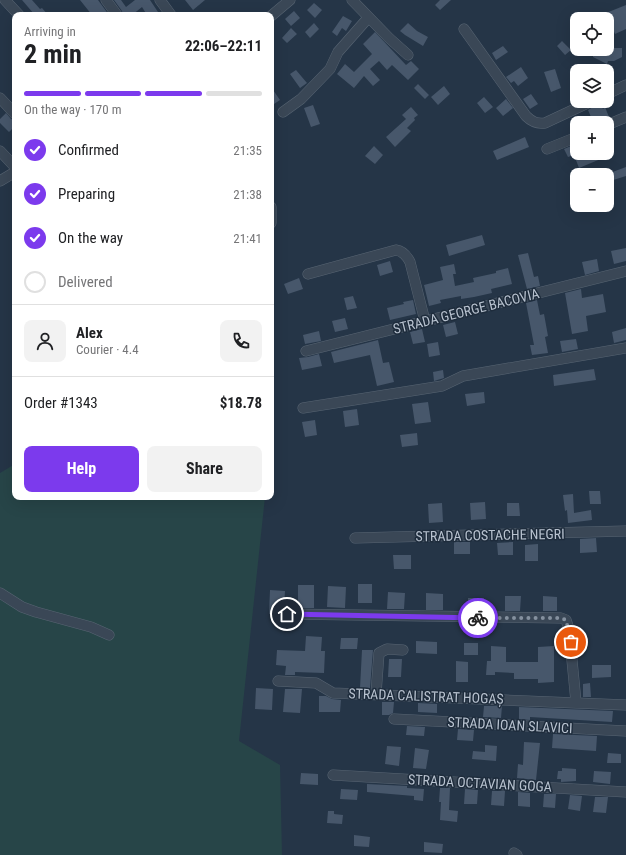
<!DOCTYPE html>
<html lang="en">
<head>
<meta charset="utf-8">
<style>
	:root { --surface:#fff; --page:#f2f2f2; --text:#202124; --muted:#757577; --line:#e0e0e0; --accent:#7c3aed }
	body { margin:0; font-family:"Roboto Condensed",sans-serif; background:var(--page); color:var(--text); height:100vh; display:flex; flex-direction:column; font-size:15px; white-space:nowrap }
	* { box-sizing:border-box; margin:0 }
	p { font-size:13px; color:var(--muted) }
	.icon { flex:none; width:22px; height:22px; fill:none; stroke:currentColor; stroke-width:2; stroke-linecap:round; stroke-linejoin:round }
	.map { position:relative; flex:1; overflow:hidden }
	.panel { position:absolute; left:12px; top:12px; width:262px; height:488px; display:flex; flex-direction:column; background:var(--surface); border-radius:8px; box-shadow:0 4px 16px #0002 }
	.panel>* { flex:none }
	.fabs { position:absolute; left:570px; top:12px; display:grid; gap:8px }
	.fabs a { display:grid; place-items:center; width:44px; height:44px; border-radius:8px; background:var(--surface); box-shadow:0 4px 16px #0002; font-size:20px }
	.pin { position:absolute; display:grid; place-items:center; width:34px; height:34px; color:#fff; margin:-17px; border:2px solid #fff; border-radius:50%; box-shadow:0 1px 4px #0007 }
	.courier { position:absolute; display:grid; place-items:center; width:40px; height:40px; margin:-20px; border:3px solid #7c3aed; border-radius:50%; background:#fff; color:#222; box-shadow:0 1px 5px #0007 }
	.head em { font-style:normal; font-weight:700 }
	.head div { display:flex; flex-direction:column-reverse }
	.head { display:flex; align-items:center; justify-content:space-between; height:68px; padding:0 12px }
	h1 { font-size:26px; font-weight:700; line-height:30px }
	.bar { display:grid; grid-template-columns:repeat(4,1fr); gap:6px 4px; align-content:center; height:48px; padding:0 12px }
	.bar i { height:5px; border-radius:3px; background:var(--line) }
	.bar .current { background:var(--accent) }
	.bar p { grid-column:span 4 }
	.line { display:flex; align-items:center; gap:10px; padding:0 12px; border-top:1px solid var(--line) }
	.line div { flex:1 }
	.round { display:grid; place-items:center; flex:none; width:42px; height:42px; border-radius:8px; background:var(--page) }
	ol { padding:0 12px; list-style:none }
	li { display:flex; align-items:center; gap:12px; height:44px }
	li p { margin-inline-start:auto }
	li .icon { padding:4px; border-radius:50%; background:var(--accent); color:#fff; stroke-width:4 }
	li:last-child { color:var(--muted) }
	li i { width:22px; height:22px; border:2px solid var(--line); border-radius:50% }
	.action { display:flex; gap:8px; margin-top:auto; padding:8px 12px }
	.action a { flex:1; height:46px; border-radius:8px; background:var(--accent); color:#fff; font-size:16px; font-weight:700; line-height:46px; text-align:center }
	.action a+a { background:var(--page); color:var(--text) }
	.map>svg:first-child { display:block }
	.green { fill:#274548 }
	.building { fill:#47576b }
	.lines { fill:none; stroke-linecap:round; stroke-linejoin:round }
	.minor-casing { stroke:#586573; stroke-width:11 }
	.minor { stroke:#3a4756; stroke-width:10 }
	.done { stroke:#85919f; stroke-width:4; stroke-dasharray:0 7.2 }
	.route { stroke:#7c3aed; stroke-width:5 }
	.labels { text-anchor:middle; stroke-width:3; stroke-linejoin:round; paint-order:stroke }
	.street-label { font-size:14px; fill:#b8c2cf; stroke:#1e2c3c }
</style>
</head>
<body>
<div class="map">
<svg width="626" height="855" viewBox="0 0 626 855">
	<rect width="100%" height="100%" fill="#253547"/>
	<path class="green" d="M15,464V497H265L239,741L280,765L282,855H0V473Z"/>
	<path class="building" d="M22,0H32L40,9L42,8L48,15H33L34,14Z
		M80,0H98L109,15H92Z
		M114,0H121L126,7L135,0H150L160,15H147L142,7L132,15H123L122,11Z
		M185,0H205L193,10Z
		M440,0H451L440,10L435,5Z
		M314,3L322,10L315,18L307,10Z
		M626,5V29L615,34L606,13Z
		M294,11L300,18L291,26L285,19Z
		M343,16L352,21L346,31L342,28L337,36L332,32Z
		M314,23L319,29L310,38L305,32Z
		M408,23L417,31L428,37L423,46L405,35L400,31Z
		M291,28L297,34L287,43L282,38Z
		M375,32L406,65L411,61L419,69L408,80L392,65L387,70L379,61L370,69L380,80L373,86L364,76L354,88L337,74L345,64L354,72L372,54L363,44Z
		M562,41L571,50L565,55L557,46Z
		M503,46L508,52L496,60L492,53Z
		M607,48H622V57L614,61H608L607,64L593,57V49H607Z
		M521,67L528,78L518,86L514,81L511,83L506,77Z
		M555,69L561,88L551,92L544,72Z
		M296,70L307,83L300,88L290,74Z
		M418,84L429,95L425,99L414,88Z
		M444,86L450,94L438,105L431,97Z
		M271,87L280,100L271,106Z
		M531,94L538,104L530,109L523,99Z
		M484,97L493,107L485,113L477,103Z
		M506,99L513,108L503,116L496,108Z
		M600,103L603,109L605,107L609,117L596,123H577L591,117L588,110Z
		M313,105L320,124L311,127L304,108Z
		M411,107L418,115L414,118L415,120L407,128L411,131L395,147L386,137L406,119L402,115Z
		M6,113L11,119L15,120V126L9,132L0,123V119Z
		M525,137L529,147L497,160L493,151Z
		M576,144L577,153H615L579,168L574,155L568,157L564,149Z
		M374,146L383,155L375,164L365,156Z
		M626,167V176L607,182V174Z
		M482,235L485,245L449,256L446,245Z
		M626,248V261L614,264L611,251Z
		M528,253L534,277L538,276L540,286L527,289L518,255Z
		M597,259L599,271L585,275L582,262Z
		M390,261L393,272L380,276L377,265Z
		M454,264L456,274H453L455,286L474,282L473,278L496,273V271L508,268L512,284L491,289L492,293L474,297L461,299V296L440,300L441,303L429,306L424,285L443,280L440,267Z
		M299,278L303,289L288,294L284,284Z
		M581,289L582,298L603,294L606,312L586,316L588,331L572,334L565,293Z
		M353,296L357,308L347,310L344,298Z
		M413,300L416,314L390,320L387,308L404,304L403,302Z
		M537,300L540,315L544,314L548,336L545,337L548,353L532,355L530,345H534L526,303Z
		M345,318L348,329L335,332L332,321Z
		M455,322L458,334L446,337L443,325Z
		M626,328V340L614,343L612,332Z
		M422,329L425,342L413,344L410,332Z
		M319,331L321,341L305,344L303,335Z
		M576,339L578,349L562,352L560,341Z
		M378,340L383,363L389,362L394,382L377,386L370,355L334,363L331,352Z
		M438,342L440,355L429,357L427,344Z
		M319,354L322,366L302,370L299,358L308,357Z
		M594,369L596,380L554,386L553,375Z
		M443,370L444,378L434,381L433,372Z
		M484,392L485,403L467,406L465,394Z
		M428,402L431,422L415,424L412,404Z
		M357,409L359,425L345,427L343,411Z
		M315,420L317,435L305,437L302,422Z
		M417,433L418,445L402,447L400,435Z
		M589,491H600L601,504H590Z
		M573,494L574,513L591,510L592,520L568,523L567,510L565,511L563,495Z
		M485,502L486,519L471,520L470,503Z
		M442,503L443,522L429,523L428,504Z
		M507,503H519L520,516H507Z
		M596,538L597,552L580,553V539Z
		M454,542H470V554H454Z
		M513,542V555H498L497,543Z
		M538,544V561H525V545Z
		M393,555H411V569H394Z
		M358,584H372V603H358Z
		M298,585H314V608H298Z
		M328,586L346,587L345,608L327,607Z
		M270,590L285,591L284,608L282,610L281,614H269Z
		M388,592L405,593L404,609H387Z
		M426,593L443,594V610H426Z
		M505,596H521L520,611H505Z
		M543,596L557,597V611H543Z
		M468,598H484V610H468Z
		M306,636L322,637L321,651H325L324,673L295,672V675H285L286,666L276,665L277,650L305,651Z
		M341,638H358L357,649H340Z
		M416,641L437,642V654L416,653Z
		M464,643H478V655H464Z
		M491,646L506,647V662H538V647L554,646V682L538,683V679H514V673L495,672V675H486L487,661H491Z
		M362,650H373L370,688H360Z
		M389,659H402L401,677H388Z
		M456,661L468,662V682H456Z
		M592,665H611V677L592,678Z
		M590,683L591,697H583V684Z
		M256,688L273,689L272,710L255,709Z
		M285,689H302L300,713L283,712Z
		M319,696H326L332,699L341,700L340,712H319Z
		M382,702H394L393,713L389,715H382Z
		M418,703L437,704V713L418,712Z
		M484,706H502L501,718L483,717Z
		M519,707L613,711L612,722L530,717V720L519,719Z
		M407,726L425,727L424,736L406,735Z
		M458,729L474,730L473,741L457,740Z
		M553,734L597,736L596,751L552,748Z
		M524,742L540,743L536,780L517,778L518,764L523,765Z
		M485,745L497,746L496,761L472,759L473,751L485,752Z
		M387,746L401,747L399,766L385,764Z
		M415,748L429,750L426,769L413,768Z
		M608,753L621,754V763H607Z
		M562,768L576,769V781L561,782V779H557L558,771H562Z
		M594,771L611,772L610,784L593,782Z
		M301,773L318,774V785L300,784Z
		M367,784L407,786V788L424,789L423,801L414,800V796L367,792Z
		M440,788H450L449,810L458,811L457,822L440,820L441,802H439Z
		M341,789L358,790L357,800L340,799Z
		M465,789L478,790L477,804H464Z
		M492,791H505L504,806L491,805Z
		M518,792L530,793V807L518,806Z
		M544,794H556L555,808L543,807Z
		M570,795L582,796L580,811L568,809Z
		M595,797H608L606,813L593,812Z
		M328,811H334V814L343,815L342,824L327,823Z
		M354,835L370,837L369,847L354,846Z
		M424,842L443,844L442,853L424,852Z"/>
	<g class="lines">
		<defs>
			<path id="minor" d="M5,0L19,15
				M106,0L117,15
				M160,0L171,15
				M352,0L389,38L408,55
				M271,16L290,0
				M464,29L526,116C532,122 537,124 545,123L592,101
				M607,94L626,85
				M0,98L15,114
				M283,112L301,99L330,69L338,52L368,18
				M607,125L626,117
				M547,149L577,137
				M0,151L15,167
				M0,181L15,172
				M271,207V223
				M308,274L396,250C403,251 407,256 410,262L425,321
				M306,351L626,271
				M303,408L442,386L463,376L626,348
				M355,538L626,531
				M0,593L22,607L36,612L91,627L109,635
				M287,614L561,618L566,620L569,629L576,702
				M278,681L316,683L333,693L626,705
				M376,694L379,653L387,649L403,650
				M394,719L626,731
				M333,775L626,792
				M514,853L517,855"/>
		</defs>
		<use href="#minor" class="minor-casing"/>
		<use href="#minor" class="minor"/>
	</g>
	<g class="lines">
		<path class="done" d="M478,618H561L566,620L571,642"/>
		<path class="route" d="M287,614L478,618"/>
	</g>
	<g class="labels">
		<g class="street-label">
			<text transform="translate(466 311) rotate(-14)" y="5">STRADA GEORGE BACOVIA</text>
			<text transform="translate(490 535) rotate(-1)" y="5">STRADA COSTACHE NEGRI</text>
			<text transform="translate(426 696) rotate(2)" y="5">STRADA CALISTRAT HOGAȘ</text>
			<text transform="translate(510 725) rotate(3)" y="5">STRADA IOAN SLAVICI</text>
			<text transform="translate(480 783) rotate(3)" y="5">STRADA OCTAVIAN GOGA</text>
		</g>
	</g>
</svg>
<div class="fabs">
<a><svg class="icon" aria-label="locate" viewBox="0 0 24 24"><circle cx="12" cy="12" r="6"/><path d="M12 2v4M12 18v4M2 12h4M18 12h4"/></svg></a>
<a><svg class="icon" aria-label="layers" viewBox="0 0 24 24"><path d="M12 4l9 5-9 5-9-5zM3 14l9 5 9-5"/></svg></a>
<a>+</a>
<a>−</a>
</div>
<div class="pin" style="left:571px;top:642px;background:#ea580c"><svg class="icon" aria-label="bag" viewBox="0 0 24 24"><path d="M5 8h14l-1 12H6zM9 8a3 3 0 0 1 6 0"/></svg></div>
<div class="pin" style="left:287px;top:614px;background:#1f2937"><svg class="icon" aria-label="home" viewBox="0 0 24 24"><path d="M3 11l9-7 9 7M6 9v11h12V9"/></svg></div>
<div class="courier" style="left:478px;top:618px"><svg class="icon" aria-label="bike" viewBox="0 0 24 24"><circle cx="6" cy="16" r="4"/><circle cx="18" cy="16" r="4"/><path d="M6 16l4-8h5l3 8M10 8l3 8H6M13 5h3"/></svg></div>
<section class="panel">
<div class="head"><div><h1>2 min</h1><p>Arriving in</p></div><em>22:06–22:11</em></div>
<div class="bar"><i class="current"></i><i class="current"></i><i class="current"></i><i></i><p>On the way · 170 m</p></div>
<ol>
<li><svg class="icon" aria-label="check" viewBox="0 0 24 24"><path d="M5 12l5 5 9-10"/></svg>Confirmed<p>21:35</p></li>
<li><svg class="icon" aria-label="check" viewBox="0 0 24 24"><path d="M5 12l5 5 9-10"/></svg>Preparing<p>21:38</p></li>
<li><svg class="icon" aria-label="check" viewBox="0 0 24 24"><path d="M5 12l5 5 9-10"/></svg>On the way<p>21:41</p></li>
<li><i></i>Delivered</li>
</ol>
<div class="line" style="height:72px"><a class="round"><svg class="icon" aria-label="person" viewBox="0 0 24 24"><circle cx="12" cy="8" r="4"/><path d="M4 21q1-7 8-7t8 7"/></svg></a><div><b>Alex</b><p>Courier · 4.4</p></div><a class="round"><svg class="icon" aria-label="phone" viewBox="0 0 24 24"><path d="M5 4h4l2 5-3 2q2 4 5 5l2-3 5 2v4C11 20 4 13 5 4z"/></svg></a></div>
<div class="line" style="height:52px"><div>Order #1343</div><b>$18.78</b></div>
<div class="action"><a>Help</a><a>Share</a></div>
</section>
</div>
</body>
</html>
